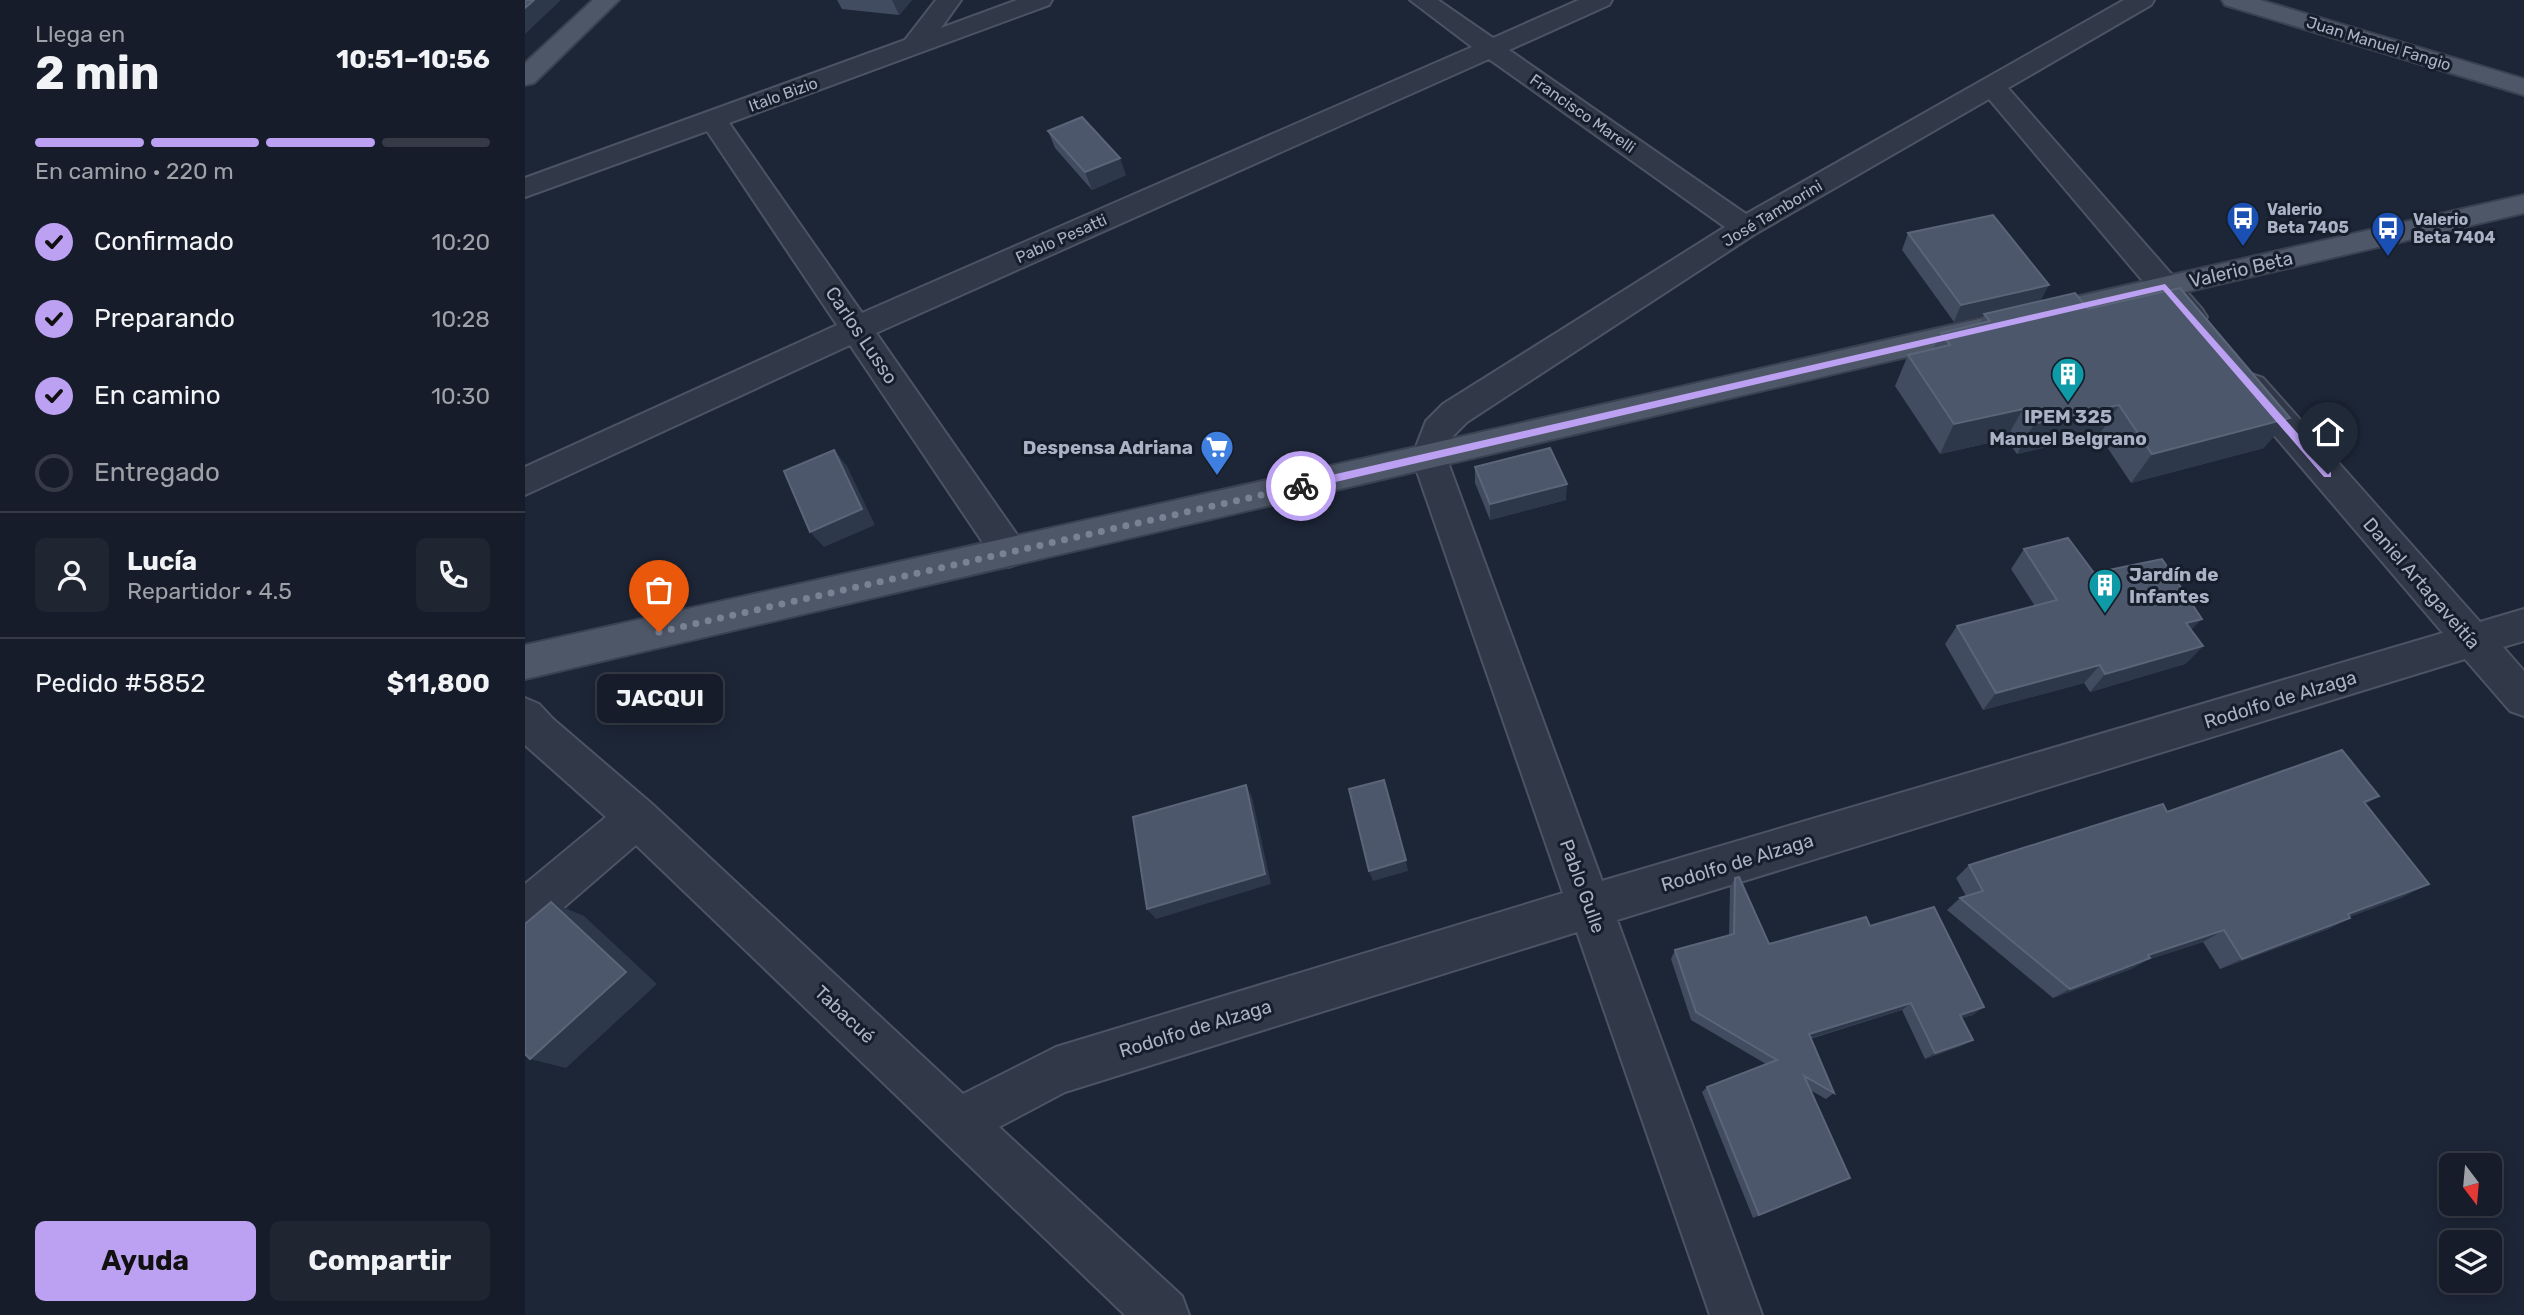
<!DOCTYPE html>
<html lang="es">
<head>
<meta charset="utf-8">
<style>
	:root { --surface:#161c29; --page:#1f2531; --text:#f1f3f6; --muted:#9ea1a8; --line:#353a46; --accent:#bca0f2 }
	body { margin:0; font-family:Rubik,sans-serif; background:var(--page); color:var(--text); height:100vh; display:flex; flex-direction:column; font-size:26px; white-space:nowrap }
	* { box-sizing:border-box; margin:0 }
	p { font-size:23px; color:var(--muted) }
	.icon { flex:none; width:38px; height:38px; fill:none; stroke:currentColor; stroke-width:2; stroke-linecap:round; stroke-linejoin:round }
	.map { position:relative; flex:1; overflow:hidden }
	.panel { display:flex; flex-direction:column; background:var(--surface); width:525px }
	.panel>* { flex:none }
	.needle { width:46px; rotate:164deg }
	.tools { position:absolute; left:1914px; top:1153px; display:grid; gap:14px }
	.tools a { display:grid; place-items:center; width:63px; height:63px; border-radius:10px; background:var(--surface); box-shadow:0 4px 18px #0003,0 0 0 2px var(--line); font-size:35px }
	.pin { position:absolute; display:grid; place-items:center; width:60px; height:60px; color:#fff; margin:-72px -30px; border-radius:50% 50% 50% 0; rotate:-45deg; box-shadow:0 0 7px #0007 }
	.pin .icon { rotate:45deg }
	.courier { position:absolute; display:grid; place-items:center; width:70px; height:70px; margin:-35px; border:5px solid #bca0f2; border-radius:50%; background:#fff; color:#222; box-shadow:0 2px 9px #0007 }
	.bubble { position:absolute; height:49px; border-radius:10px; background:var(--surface); box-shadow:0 4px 18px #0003,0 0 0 2px var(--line); font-size:23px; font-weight:700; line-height:49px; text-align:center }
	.head em { font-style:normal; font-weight:700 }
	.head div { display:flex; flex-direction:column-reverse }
	.head { display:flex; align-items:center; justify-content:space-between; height:119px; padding:0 35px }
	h1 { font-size:46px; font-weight:700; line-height:52px }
	.bar { display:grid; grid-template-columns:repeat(4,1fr); gap:10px 7px; align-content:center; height:84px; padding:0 35px }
	.bar i { height:9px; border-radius:5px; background:var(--line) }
	.bar .active { background:var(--accent) }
	.bar p { grid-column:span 4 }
	.line { display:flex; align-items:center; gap:18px; padding:0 35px; border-top:2px solid var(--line) }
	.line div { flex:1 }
	.round { display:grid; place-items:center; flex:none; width:74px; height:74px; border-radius:10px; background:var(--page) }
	ol { padding:0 35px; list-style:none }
	li { display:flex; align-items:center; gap:21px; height:77px }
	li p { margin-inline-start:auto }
	li .icon { padding:7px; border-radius:50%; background:var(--accent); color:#111; stroke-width:4 }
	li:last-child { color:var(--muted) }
	li i { width:38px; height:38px; border:4px solid var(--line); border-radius:50% }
	.cta { display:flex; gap:14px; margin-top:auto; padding:14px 35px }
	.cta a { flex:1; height:80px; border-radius:10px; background:var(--accent); color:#111; font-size:28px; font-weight:700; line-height:80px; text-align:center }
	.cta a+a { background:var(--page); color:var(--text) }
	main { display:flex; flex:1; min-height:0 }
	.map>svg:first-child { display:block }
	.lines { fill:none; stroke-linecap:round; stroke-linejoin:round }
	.minor-casing { stroke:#4c5363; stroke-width:4 }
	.major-casing { stroke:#3a4251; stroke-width:4 }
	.minor { fill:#313847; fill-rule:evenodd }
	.major { fill:#4e5768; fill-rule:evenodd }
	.wall { fill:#414c60 }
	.shaded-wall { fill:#2e384b }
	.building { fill:#4c576b; stroke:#5b6579; stroke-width:2 }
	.route { fill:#bca0f2 }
	.done { stroke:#798293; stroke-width:7; stroke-dasharray:0 12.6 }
	.labels { text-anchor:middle; stroke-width:6; stroke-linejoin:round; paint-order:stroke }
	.far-street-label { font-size:16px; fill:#aab3c5; stroke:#171e2b }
	.far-poi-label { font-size:16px; font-weight:bold; fill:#aab3c5; stroke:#171e2b; text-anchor:start }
	.street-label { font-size:19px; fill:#aab3c5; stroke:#171e2b }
	.poi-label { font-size:19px; font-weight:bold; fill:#aab3c5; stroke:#171e2b }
</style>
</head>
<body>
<main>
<section class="panel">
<div class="head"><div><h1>2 min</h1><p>Llega en</p></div><em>10:51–10:56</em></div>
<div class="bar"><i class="active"></i><i class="active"></i><i class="active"></i><i></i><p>En camino · 220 m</p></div>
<ol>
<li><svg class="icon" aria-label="check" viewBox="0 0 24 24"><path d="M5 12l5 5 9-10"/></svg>Confirmado<p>10:20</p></li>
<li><svg class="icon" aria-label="check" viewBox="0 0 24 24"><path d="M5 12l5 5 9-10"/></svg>Preparando<p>10:28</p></li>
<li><svg class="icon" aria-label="check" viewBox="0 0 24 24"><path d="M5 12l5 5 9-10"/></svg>En camino<p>10:30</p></li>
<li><i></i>Entregado</li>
</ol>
<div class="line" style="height:126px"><a class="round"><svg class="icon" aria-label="person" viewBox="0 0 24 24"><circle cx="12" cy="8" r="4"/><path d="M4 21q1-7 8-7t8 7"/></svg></a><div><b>Lucía</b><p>Repartidor · 4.5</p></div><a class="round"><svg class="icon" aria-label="phone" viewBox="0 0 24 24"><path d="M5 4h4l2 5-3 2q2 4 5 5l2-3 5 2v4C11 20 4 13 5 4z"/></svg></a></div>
<div class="line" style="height:91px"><div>Pedido #5852</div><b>$11,800</b></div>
<div class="cta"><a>Ayuda</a><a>Compartir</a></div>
</section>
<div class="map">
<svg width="1999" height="1315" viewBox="0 0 1999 1315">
	<rect width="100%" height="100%" fill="#1d2637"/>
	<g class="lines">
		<defs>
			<path id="minor" d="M411,0H436L416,28L492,0H527L524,5L204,123L337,313L947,47L885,0H913L968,38L1054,0H1087L1084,5L984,50L1221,214L1599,0H1629L1626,5L1483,88L1677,309L1682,317L1677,325L1666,328L1655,325L1464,99L1230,234L942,422L928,436L921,457L1077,881L1918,633L1714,394L1710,386L1714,378L1726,374L1738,378L1955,622L1999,609V641L1978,647L1999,671V716L1985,711L1940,659L1092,920L1237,1315H1185L1052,932L540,1092L474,1127L657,1296L664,1315H600L111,845L16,927L0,933V884L81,817L0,745V698L14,704L28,719L127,804L438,1094L531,1047L1038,893L887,457L901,421L918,404L1200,227L964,59L351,333L497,542L502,552L497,562L484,567L471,562L325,345L0,495V467L312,325L182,131L0,197V178L380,40Z"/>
			<path id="major" d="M68,0H94L9,83L0,85V63Z
				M1697,0H1735L1999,79V95L1700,5Z
				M1999,195V213L0,679V645L904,444Z"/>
		</defs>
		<use href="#minor" class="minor-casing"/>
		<use href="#major" class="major-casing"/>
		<use href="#minor" class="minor"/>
		<use href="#major" class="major"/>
	</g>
	<path class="wall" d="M312,0H387L374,15L317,9Z
		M523,131L601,175L567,190L530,148Z
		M1383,233L1516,301L1563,309L1739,448L1606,483L1574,435L1492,454L1481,439L1415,454L1370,386L1383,355L1408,349L1416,333L1455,323L1459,315L1429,322L1377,250Z
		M950,467L1041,500L965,520L950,483Z
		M1499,549L1569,573L1666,630L1678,646L1660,664L1565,692L1559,683L1458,710L1420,644L1432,626L1510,606L1486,569Z
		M1841,804L1878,897L1824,917L1825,918L1801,930L1695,969L1678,942L1622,960L1606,969L1528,998L1422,910L1435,898L1441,896L1431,878L1444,865L1642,812Z
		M1210,878L1244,944L1345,926L1448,1015L1437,1018L1448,1040L1436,1046L1400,1059L1377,1010L1285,1039L1309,1093L1301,1099L1285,1090L1325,1178L1228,1218L1177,1092L1182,1087L1241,1064L1166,1020L1146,959L1150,950L1204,935L1205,888Z"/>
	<path class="shaded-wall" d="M9,0H36L0,34V8Z
		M367,0H387L374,15Z
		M595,158L601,175L567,190L560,172Z
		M1524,285L1515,302L1459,314V315L1429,322L1436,305Z
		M1594,405L1574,435L1492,454L1509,424Z
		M1498,409L1481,439L1415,454L1429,424Z
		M1765,418L1739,448L1606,483L1627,454Z
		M309,450L322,466L350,525L299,547L285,532Z
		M1042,484L1041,500L965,520V504Z
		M1677,619L1659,637L1661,623Z
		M1678,646L1660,664L1565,692L1580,674Z
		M1575,665L1559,683L1458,710L1471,693Z
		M721,785L727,797L746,884L631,919L622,909Z
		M1854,796L1830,811L1839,802Z
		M881,860L883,871L848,881L844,871Z
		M1904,884L1878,897L1798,926L1823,914Z
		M26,902L59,916L132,984L41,1068L5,1059Z
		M1825,918L1801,930L1695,969L1717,959Z
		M1699,930L1678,942L1622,960L1606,969L1528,998L1545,989L1623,955Z
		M1386,1003L1377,1010L1276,1041L1284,1034Z
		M1459,1007L1448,1015L1424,1022L1435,1015Z
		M1448,1040L1436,1046L1400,1059L1410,1053Z"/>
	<path class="building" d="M0,0H9L0,8Z
		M557,117L595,158L560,172L523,131Z
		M1468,215L1524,285L1436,305L1383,233Z
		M1655,288L1765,418L1627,454L1594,405L1509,424L1498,409L1429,424L1383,355L1425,345L1416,333L1465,321L1459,314L1550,293L1563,309Z
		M1025,448L1042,484L965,504L950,467Z
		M309,450L337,509L285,532L259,471Z
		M1543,538L1569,573L1637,559L1677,619L1661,623L1678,646L1580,674L1575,665L1471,693L1432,626L1532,600L1499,549Z
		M1817,750L1854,796L1839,802L1904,884L1823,914L1825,918L1717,959L1699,930L1623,955L1625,958L1545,989L1435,898L1458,891L1444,865L1638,804L1642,812Z
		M859,780L881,860L844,871L824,789Z
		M721,785L740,874L622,909L608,817Z
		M1214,877L1244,944L1341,917L1345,926L1409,907L1459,1007L1435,1015L1448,1040L1410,1053L1386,1003L1284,1034L1309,1093L1279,1076L1325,1178L1234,1215L1182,1087L1252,1060L1171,1012L1150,950L1209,934L1210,878Z
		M26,902L101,972L5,1059L0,1054V924Z"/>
	<path class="route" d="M1640,284L1806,471V477H1799L1638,290L776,490L771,486L776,482Z"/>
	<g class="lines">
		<path class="done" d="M134,632L776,486"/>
	</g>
	<defs>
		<symbol id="bus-pin" viewBox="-11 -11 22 30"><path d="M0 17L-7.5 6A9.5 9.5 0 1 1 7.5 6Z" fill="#1a4fb4" stroke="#171e2b"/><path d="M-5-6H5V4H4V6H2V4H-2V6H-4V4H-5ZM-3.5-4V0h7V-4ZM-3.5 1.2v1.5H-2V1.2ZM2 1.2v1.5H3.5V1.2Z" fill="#fff"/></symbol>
		<symbol id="building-pin" viewBox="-11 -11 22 30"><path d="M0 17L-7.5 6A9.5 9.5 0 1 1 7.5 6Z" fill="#0f9aa8" stroke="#171e2b"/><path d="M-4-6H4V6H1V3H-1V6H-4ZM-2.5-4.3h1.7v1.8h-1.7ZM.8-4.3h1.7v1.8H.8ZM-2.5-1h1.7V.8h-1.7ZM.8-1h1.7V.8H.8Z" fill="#fff"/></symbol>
		<symbol id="supermarket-pin" viewBox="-11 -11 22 30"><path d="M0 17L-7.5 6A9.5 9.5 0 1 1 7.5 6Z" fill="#3f7fe0" stroke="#171e2b"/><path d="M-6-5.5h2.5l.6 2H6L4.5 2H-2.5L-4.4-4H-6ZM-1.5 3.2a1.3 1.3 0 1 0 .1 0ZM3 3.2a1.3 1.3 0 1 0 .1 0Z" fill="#fff"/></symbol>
	</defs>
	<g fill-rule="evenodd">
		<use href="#bus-pin" x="1699" y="199" width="38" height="52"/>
		<use href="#bus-pin" x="1844" y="209" width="38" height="52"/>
		<use href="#building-pin" x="1524" y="355" width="38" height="52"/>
		<use href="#supermarket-pin" x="673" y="428" width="38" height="52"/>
		<use href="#building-pin" x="1561" y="566" width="38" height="52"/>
	</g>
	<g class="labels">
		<g class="far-street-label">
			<text transform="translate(1854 43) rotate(17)" y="6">Juan Manuel Fangio</text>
			<text transform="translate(258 94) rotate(-20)" y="6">Italo Bizio</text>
			<text transform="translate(1058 113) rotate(35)" y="6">Francisco Marelli</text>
			<text transform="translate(1247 213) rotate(-31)" y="6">José Tamborini</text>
			<text transform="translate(536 238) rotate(-24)" y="6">Pablo Pesatti</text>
		</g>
		<g class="far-poi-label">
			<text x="1742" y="215">Valerio<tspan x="1742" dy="18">Beta 7405</tspan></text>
			<text x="1888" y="225">Valerio<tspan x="1888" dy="18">Beta 7404</tspan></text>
		</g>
		<g class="street-label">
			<text transform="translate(1716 269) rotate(-13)" y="7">Valerio Beta</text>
			<text transform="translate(337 335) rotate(56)" y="7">Carlos Lusso</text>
			<text transform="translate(1897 583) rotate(49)" y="7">Daniel Artagaveitía</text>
			<text transform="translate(1755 699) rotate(-17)" y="7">Rodolfo de Alzaga</text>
			<text transform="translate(1212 862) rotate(-17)" y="7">Rodolfo de Alzaga</text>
			<text transform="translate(1058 886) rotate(70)" y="7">Pablo Gulle</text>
			<text transform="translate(320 1014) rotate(43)" y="7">Tabacué</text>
			<text transform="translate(670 1028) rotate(-17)" y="7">Rodolfo de Alzaga</text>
		</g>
		<g class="poi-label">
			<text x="1543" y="423">IPEM 325<tspan x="1543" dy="22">Manuel Belgrano</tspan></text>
			<text x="668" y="454" text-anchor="end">Despensa Adriana</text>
			<text x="1604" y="581" text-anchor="start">Jardín de<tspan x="1604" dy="22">Infantes</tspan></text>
		</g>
	</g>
</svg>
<div class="tools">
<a><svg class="needle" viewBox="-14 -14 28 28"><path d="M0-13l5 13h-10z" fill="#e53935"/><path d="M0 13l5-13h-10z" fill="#9ea1a8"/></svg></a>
<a><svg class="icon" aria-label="layers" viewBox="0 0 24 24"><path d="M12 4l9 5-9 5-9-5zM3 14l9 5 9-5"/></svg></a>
</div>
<div class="pin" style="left:134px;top:632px;background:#ea580c"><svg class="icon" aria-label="bag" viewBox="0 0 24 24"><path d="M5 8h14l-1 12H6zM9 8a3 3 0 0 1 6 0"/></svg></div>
<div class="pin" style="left:1803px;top:474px;background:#1f2937"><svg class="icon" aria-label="home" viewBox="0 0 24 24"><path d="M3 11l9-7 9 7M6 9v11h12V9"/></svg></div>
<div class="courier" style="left:776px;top:486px"><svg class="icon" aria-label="bike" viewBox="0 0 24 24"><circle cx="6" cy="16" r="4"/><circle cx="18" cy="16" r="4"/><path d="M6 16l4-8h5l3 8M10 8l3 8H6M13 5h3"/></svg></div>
<div class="bubble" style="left:72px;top:674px;width:126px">JACQUI</div>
</div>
</main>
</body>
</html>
